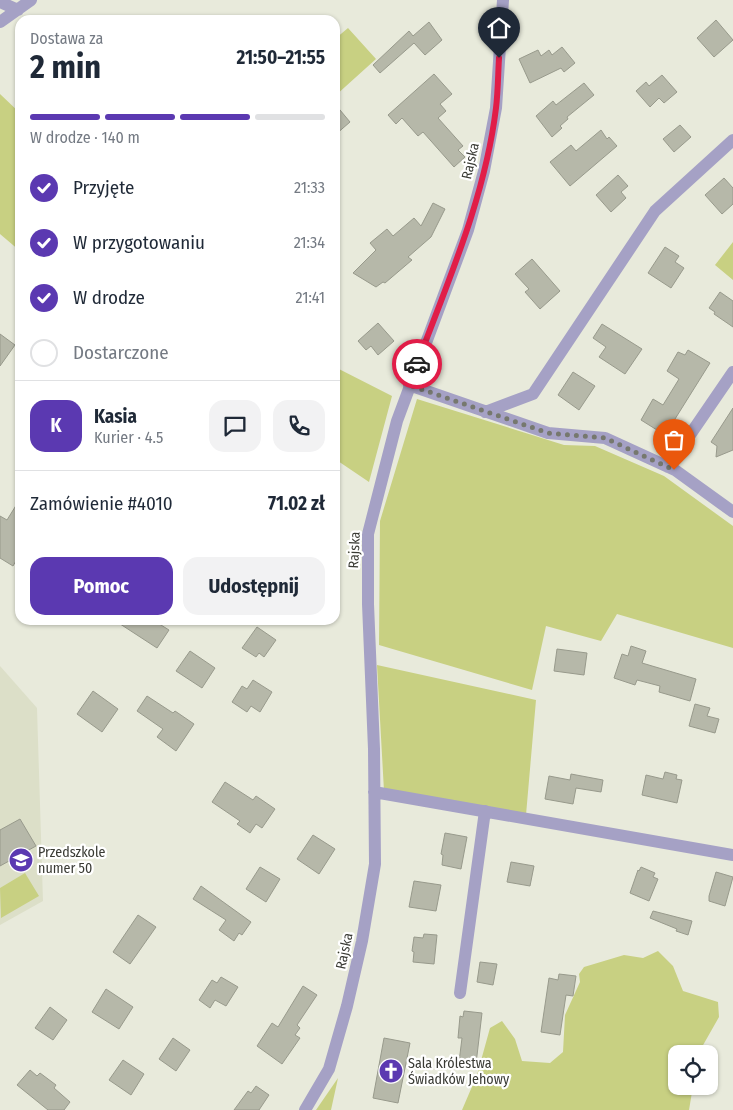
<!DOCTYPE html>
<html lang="pl">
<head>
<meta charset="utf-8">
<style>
	:root { --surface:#fff; --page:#f2f2f3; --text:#1f2937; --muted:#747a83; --line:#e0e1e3; --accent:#5b39b1 }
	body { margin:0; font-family:"Fira Sans Condensed",sans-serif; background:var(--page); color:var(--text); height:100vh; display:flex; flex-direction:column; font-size:19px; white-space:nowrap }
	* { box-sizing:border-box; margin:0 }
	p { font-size:16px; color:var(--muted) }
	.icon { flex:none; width:28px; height:28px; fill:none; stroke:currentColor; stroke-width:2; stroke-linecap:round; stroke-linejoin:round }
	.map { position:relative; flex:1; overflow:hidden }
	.side { position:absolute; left:15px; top:15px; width:325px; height:610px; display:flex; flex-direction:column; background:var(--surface); border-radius:15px; box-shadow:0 1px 4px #0004 }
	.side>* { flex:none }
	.tools { position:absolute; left:668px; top:1045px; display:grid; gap:10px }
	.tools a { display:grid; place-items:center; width:50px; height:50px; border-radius:10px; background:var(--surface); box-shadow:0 1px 4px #0004; font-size:25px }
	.pin { position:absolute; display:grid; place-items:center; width:42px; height:42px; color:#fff; margin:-51px -21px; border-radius:50% 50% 50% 0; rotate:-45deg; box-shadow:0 0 5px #0007 }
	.pin .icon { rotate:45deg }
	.courier { position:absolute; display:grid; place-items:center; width:50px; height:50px; margin:-25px; border:4px solid #e11d48; border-radius:50%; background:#fff; color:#222; box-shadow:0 1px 6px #0007 }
	.overview em { font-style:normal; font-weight:700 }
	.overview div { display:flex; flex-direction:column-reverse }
	.overview { display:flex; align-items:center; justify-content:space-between; height:85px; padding:0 15px }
	h1 { font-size:32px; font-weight:700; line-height:38px }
	.bar { display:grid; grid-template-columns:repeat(4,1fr); gap:8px 5px; align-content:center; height:60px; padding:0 15px }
	.bar i { height:6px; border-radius:4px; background:var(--line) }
	.bar .active { background:var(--accent) }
	.bar p { grid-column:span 4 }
	.line { display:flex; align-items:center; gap:12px; padding:0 15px; border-top:1px solid var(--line) }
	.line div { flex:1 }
	.round { display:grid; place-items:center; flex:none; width:52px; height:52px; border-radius:15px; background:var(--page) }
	ol { padding:0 15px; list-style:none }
	li { display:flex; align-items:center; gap:15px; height:55px }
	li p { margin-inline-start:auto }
	li .icon { padding:5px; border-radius:50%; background:var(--accent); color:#fff; stroke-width:4 }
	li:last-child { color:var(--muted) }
	li i { width:28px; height:28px; border:2px solid var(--line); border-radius:50% }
	.action { display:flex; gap:10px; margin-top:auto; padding:10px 15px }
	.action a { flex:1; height:58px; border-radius:15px; background:var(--accent); color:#fff; font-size:20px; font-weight:700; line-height:58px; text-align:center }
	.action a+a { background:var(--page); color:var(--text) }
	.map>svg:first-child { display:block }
	.built { fill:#dcdfc8 }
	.green { fill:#c8d082 }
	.building { fill:#b6b8a9; stroke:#989a8c }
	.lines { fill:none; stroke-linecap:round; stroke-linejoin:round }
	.minor { stroke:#a5a1c5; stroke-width:12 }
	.done { stroke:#76786e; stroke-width:5; stroke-dasharray:0 9 }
	.route { stroke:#e11d48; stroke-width:6 }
	.labels { text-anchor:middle; stroke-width:4.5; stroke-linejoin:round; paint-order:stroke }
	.street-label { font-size:14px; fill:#393a34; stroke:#fff }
	.poi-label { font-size:14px; fill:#393a34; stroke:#fff; text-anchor:start }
</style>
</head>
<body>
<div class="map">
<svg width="733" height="1110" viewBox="0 0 733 1110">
	<rect width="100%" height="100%" fill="#e8eadb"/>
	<path class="built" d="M0,666L37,708L43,901L0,925Z"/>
	<path class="green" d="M348,28L376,59L335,96V39Z
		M0,94L20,113V251L0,234Z
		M733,242V280L715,265Z
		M335,367L392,396L369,482L335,459Z
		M417,399L564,445L595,446L664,476L733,526V648L617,614L601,641L546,626L532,690L379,645L380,521Z
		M377,665L536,700L526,815L384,791Z
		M25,873L39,896L1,918L0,888Z
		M658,951L673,966L683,991L718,1002L719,1017L698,1054H676V1086H693L689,1110H462L477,1075L490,1028L502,1021L515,1039L522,1061L550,1063L563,1052L565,1015L580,982L579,974L584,967L624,955L643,958Z
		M338,1078L331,1110H316Z"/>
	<path class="building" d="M716,20L733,40L714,57L697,38Z
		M429,22L442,40L425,55L414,43L380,73L373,65L409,31L413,36Z
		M562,47L575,63L564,72L561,68L530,83L519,59L538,50L541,56L549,50L552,55Z
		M434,74L452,94L440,104L446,111L438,118L463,146L458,150L465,157L454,167L423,132L418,136L402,118L396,124L388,115Z
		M662,75L677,92L664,103L659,98L650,107L636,91L646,82L649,86Z
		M584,83L594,95L567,117L568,119L560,126L562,128L552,137L536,116L553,101L556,105Z
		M335,104L350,122L335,135Z
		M680,125L691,137L674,152L663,139Z
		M601,130L607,139L609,137L617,146L570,186L550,162L571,145L576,151Z
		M618,175L628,186L621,192L626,198L611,212L596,195Z
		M724,178L733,188V204L722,214L705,195Z
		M433,203L445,209L431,237L408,257L412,260L385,283L383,282L376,287L353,273L376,250L370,243L387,229L393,236L414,218L421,226Z
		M665,247L679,256L675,262L684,268L671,288L648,273Z
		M532,259L560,291L540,309L525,292L529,289L515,274Z
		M720,292L733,301V327L714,314L715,312L709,308Z
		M378,323L394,341L378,355L371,346L366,350L358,341Z
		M602,324L642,349L625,374L599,357L606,347L593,338Z
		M0,334L15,345L0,366Z
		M688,350L710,363L665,435L641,420L653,399L663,405L679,379L667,371L678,352L685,355Z
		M573,372L595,386L579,410L558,395Z
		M733,408V450L716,457L717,446L711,442Z
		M20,499V554L13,566L0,558V516L7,520Z
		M114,620H153L169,630L157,648Z
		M257,627L276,640L264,657L259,653L256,657L242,648Z
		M631,646L646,651L642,663L696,679L690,701L659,692L660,686L637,680L635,685L614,678L622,654L628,656Z
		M557,649L587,653L584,675L554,671Z
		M190,651L215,668L202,688L176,671Z
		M253,680L272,692L260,712L251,706L247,712L232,702L242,686L247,689Z
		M93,691L118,709L102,732L77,714Z
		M147,696L173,713L175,711L194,724L176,751L157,737L163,729L137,711Z
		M695,704L710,708L707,716L719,719L715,733L689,726Z
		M665,772L677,775L676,779L682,780L677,803L642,795L646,775L663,779Z
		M571,774L603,780L601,792L576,788L573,804L545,799L549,776L570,780Z
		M225,782L253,800L256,796L275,809L262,828L256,824L250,833L237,824L240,821L212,802Z
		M20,819L36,846L0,866V830Z
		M445,833L467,837L461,869L442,865L443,855L441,854Z
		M313,835L335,849L319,874L297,859Z
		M511,862L534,866L530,886L507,882Z
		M260,867L280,879L266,902L246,889Z
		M641,867L655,873L653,877L658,879L649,901L630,893L638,870L639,871Z
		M716,872L733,877L725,906L709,901V896Z
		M414,881L441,885L436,911L409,907Z
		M201,886L251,922L242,935L239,933L234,941L219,930L226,920L193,899Z
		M653,911L692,921L688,935L676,931L677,929L650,918Z
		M138,915L156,927L130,964L113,952Z
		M424,934L437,935L434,964L413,962L414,952L412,951L414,937L423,938Z
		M480,962L497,964L493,985L477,982Z
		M559,974L576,976L573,996L566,995L560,1035L541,1032L549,978L558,980Z
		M221,977L238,987L226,1006L215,1000L210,1008L199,1000L212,980L217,983Z
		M303,986L317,995L297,1025L300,1028L295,1035L300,1038L282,1064L257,1046L272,1023L278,1027Z
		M106,989L133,1007L119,1029L92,1012Z
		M50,1007L67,1020L53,1040L35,1028Z
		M464,1011L482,1013L476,1064L459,1062L462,1038H458L460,1016L463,1017Z
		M173,1038L190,1050L176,1071L159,1059Z
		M384,1038L410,1043L398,1103L373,1098Z
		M123,1060L144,1074L131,1095L109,1080Z
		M30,1070L37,1076L40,1073L56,1085L54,1088L70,1102L64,1110H48L17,1085Z
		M256,1086L269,1095L259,1110H234L248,1091L251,1093Z"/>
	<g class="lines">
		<path class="minor" d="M0,2L18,10
			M0,22L31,0
			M409,385L548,433L605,438L675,470L733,512
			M485,412L533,394L655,211L733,140
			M668,467L733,372
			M374,792L733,855
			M460,993L485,811
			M305,1110L329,1069L347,1006L362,941L375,864L374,749L368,604V534L397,421L468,230L484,171L496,108L503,0"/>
	</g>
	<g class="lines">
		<path class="done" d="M417,364L409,385L548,433L605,438L674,470"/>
		<path class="route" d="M417,364C448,281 485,198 496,108C498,92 498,75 499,58"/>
	</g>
	<defs>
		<symbol id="school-disc" viewBox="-11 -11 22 22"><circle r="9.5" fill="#5b39b1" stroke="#fff"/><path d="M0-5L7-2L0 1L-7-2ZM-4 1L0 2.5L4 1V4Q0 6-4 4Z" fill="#fff"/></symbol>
		<symbol id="church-disc" viewBox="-11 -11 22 22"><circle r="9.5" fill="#5b39b1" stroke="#fff"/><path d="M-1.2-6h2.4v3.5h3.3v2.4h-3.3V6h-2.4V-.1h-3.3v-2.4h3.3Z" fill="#fff"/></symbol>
	</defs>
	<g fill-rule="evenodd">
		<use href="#school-disc" x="7" y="846" width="28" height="28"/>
		<use href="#church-disc" x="377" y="1057" width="28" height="28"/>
	</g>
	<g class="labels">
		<g class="street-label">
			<text transform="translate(470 161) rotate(-77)" y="5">Rajska</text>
			<text transform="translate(354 550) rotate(-87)" y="5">Rajska</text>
			<text transform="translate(344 951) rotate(-78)" y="5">Rajska</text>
		</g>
		<g class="poi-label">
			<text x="38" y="857">Przedszkole<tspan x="38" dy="16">numer 50</tspan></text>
			<text x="408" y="1068">Sala Królestwa<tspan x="408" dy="16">Świadków Jehowy</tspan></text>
		</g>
	</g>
</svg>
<div class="tools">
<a><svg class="icon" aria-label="locate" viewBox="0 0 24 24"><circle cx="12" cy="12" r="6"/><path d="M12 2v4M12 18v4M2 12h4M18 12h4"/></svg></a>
</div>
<div class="pin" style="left:674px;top:470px;background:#ea580c"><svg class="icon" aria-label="bag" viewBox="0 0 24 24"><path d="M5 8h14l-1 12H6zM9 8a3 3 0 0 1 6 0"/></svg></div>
<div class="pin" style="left:499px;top:58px;background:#1f2937"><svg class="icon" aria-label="home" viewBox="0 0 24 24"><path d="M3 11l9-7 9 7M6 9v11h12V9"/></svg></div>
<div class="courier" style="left:417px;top:364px"><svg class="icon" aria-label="car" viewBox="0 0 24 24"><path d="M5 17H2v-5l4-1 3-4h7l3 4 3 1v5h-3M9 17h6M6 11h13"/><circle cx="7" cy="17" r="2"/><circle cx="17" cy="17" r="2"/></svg></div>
<section class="side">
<div class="overview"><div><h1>2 min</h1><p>Dostawa za</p></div><em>21:50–21:55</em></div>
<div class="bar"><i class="active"></i><i class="active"></i><i class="active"></i><i></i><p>W drodze · 140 m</p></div>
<ol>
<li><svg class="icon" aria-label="check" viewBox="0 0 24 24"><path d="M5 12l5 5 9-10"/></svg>Przyjęte<p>21:33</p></li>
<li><svg class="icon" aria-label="check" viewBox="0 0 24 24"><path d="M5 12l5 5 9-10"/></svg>W przygotowaniu<p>21:34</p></li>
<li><svg class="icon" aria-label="check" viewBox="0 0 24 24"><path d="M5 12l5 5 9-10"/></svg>W drodze<p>21:41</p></li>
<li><i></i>Dostarczone</li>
</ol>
<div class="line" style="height:90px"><b class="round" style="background:var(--accent);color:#fff">K</b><div><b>Kasia</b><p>Kurier · 4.5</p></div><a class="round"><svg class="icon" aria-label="chat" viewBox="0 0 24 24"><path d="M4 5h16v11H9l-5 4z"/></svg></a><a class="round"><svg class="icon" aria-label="phone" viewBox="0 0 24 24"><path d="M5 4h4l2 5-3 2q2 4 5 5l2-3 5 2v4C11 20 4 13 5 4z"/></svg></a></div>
<div class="line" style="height:65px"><div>Zamówienie #4010</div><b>71.02 zł</b></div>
<div class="action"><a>Pomoc</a><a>Udostępnij</a></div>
</section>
</div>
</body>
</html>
